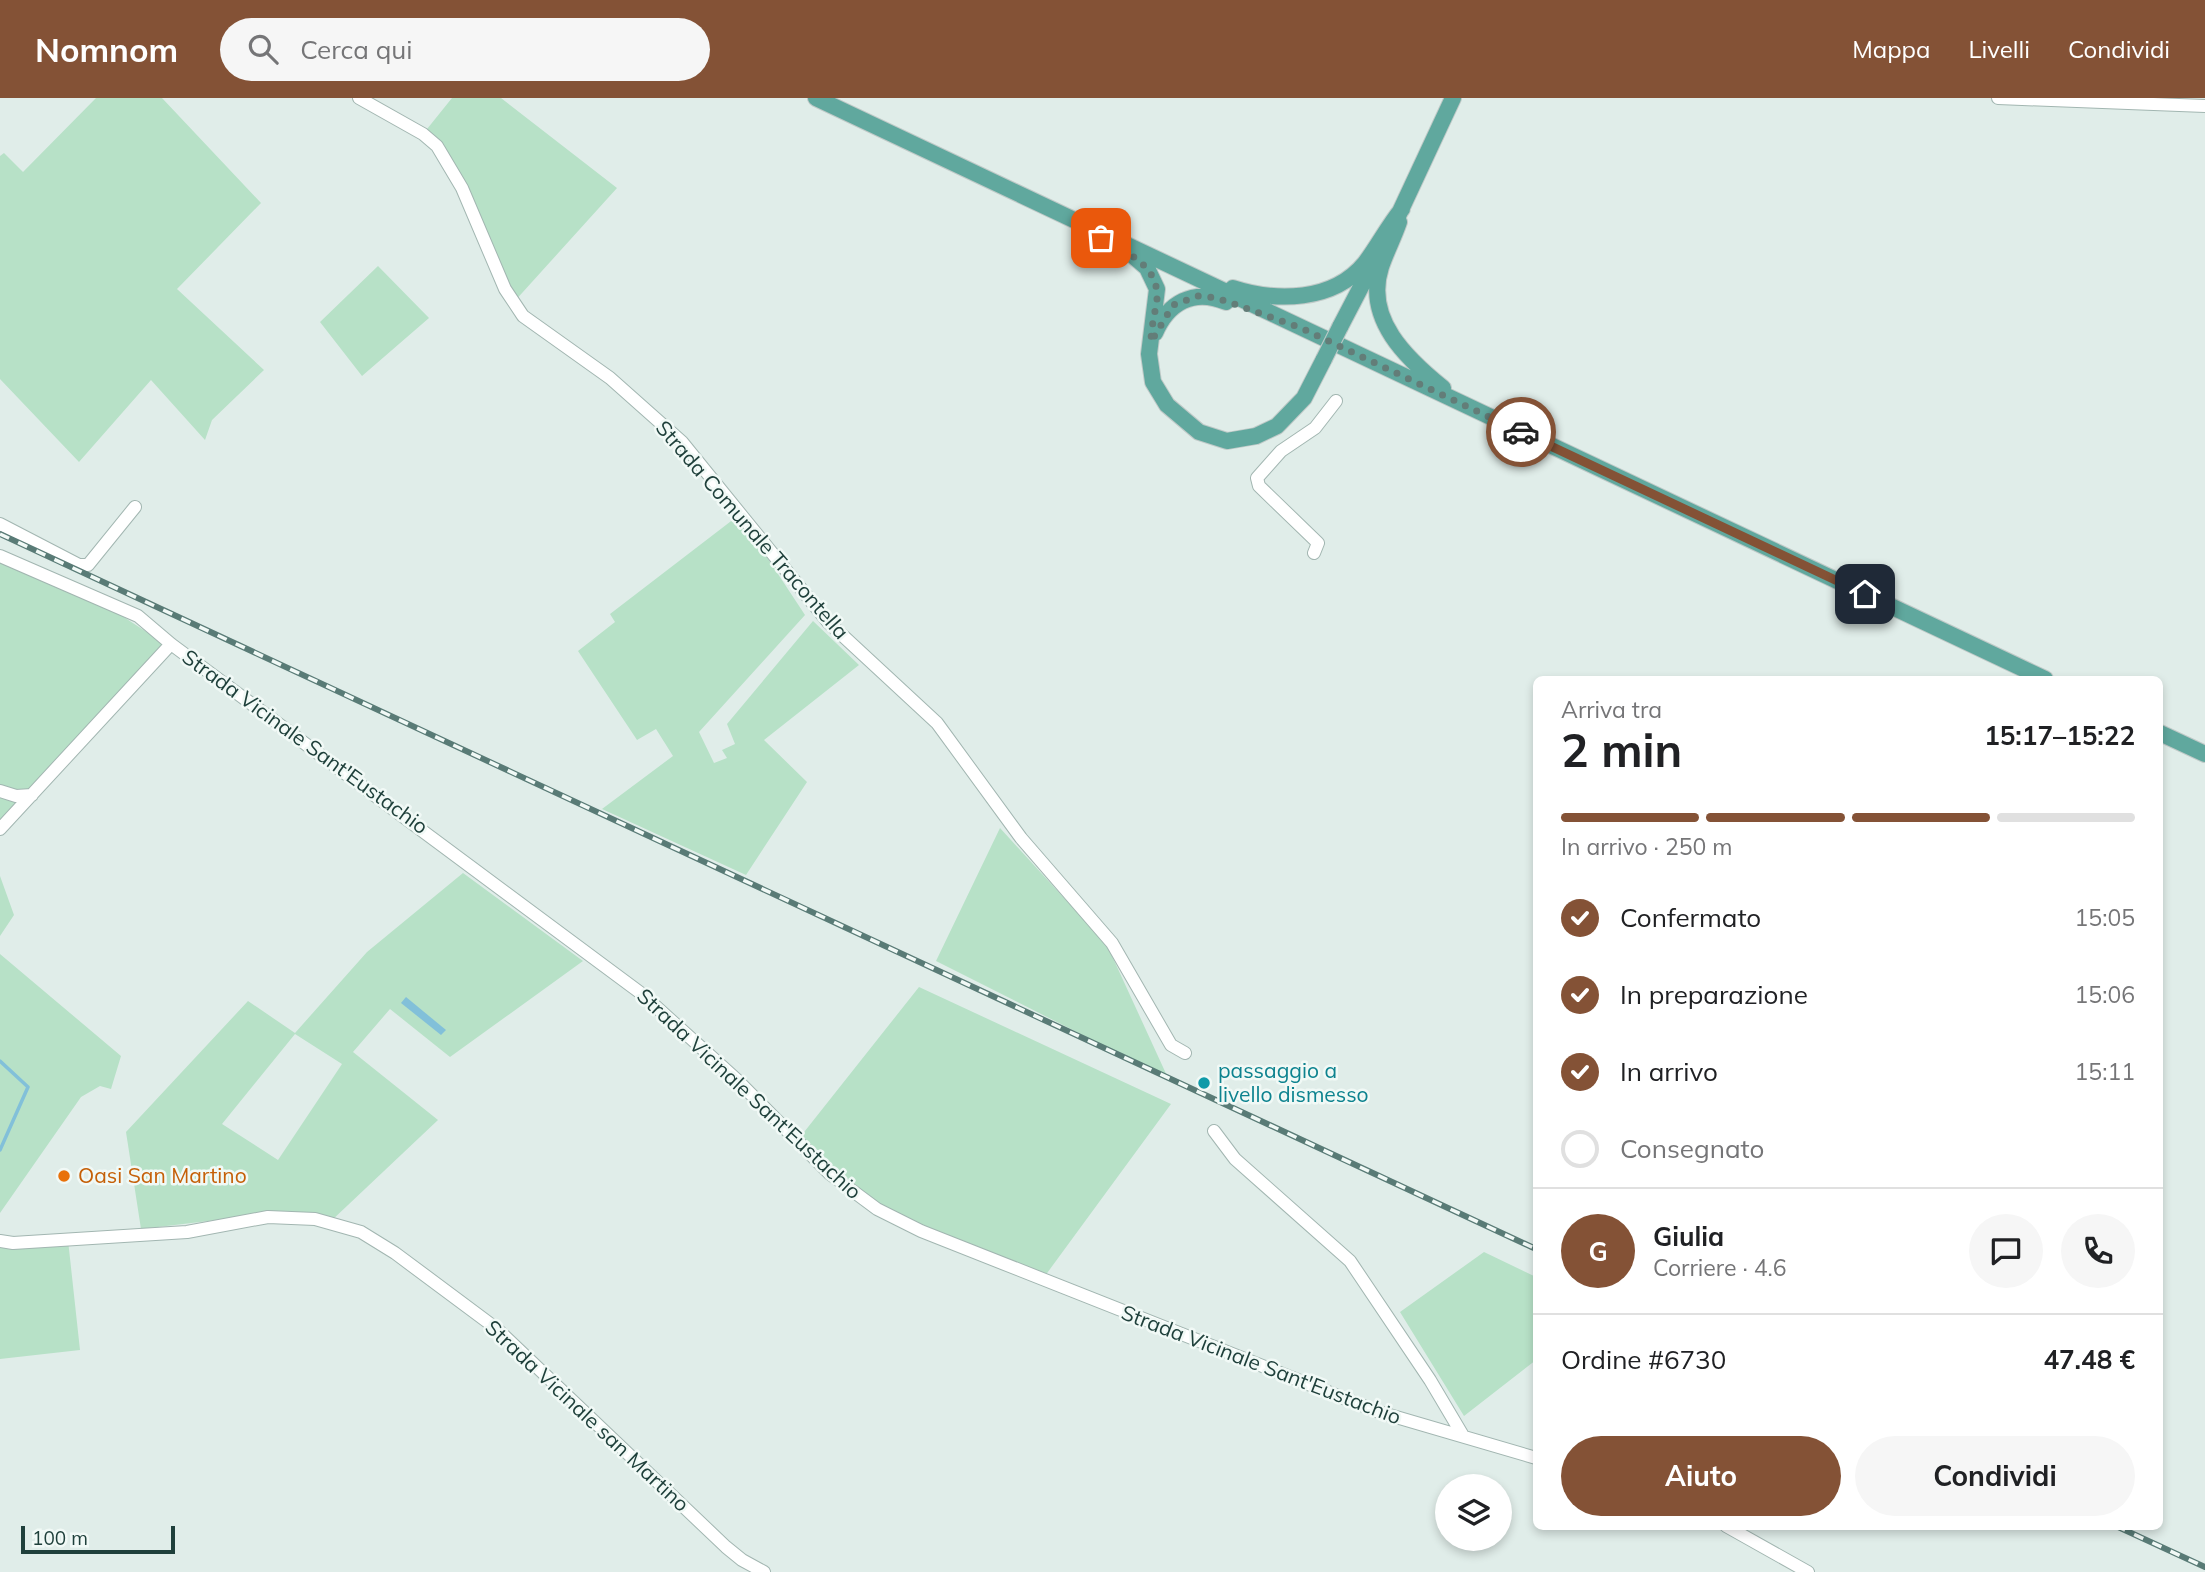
<!DOCTYPE html>
<html lang="it">
<head>
<meta charset="utf-8">
<style>
	:root { --surface:#fff; --page:#f6f6f6; --text:#202124; --muted:#757577; --line:#e0e0e0; --accent:#845236 }
	body { margin:0; font-family:Mulish,sans-serif; background:var(--page); color:var(--text); height:100vh; display:flex; flex-direction:column; font-size:26px; white-space:nowrap }
	* { box-sizing:border-box; margin:0 }
	p { font-size:23px; color:var(--muted) }
	.icon { flex:none; width:38px; height:38px; fill:none; stroke:currentColor; stroke-width:2; stroke-linecap:round; stroke-linejoin:round }
	.map { position:relative; flex:1; overflow:hidden }
	.panel { position:absolute; left:1533px; top:578px; width:630px; height:854px; display:flex; flex-direction:column; background:var(--surface); border-radius:10px; box-shadow:0 4px 10px #0003 }
	.panel>* { flex:none }
	.controls { position:absolute; left:1435px; top:1376px; display:grid; gap:14px }
	.controls a { display:grid; place-items:center; width:77px; height:77px; border-radius:50%; background:var(--surface); box-shadow:0 4px 10px #0003; font-size:35px }
	.scale { position:absolute; left:21px; bottom:18px; width:154px; box-sizing:border-box; padding-left:7px; border:4px solid #1f403b; border-top:0; font-size:19px; line-height:24px; white-space:nowrap; color:#1f403b; -webkit-text-stroke:5px #f1f9f6; paint-order:stroke }
	.pin { position:absolute; display:grid; place-items:center; width:60px; height:60px; color:#fff; margin:-30px; border-radius:14px; box-shadow:0 4px 10px #0006 }
	.courier { position:absolute; display:grid; place-items:center; width:70px; height:70px; margin:-35px; border:5px solid #845236; border-radius:50%; background:#fff; color:#222; box-shadow:0 2px 9px #0007 }
	.headline em { font-style:normal; font-weight:700 }
	.headline div { display:flex; flex-direction:column-reverse }
	.headline { display:flex; align-items:center; justify-content:space-between; height:119px; padding:0 28px }
	h1 { font-size:46px; font-weight:700; line-height:52px }
	.bar { display:grid; grid-template-columns:repeat(4,1fr); gap:10px 7px; align-content:center; height:84px; padding:0 28px }
	.bar i { height:9px; border-radius:5px; background:var(--line) }
	.bar .active { background:var(--accent) }
	.bar p { grid-column:span 4 }
	.line { display:flex; align-items:center; gap:18px; padding:0 28px; border-top:2px solid var(--line) }
	.line div { flex:1 }
	.round { display:grid; place-items:center; flex:none; width:74px; height:74px; border-radius:37px; background:var(--page) }
	ol { padding:0 28px; list-style:none }
	li { display:flex; align-items:center; gap:21px; height:77px }
	li p { margin-inline-start:auto }
	li .icon { padding:7px; border-radius:50%; background:var(--accent); color:#fff; stroke-width:4 }
	li:last-child { color:var(--muted) }
	li i { width:38px; height:38px; border:4px solid var(--line); border-radius:50% }
	.action { display:flex; gap:14px; margin-top:auto; padding:14px 28px }
	.action a { flex:1; height:80px; border-radius:42px; background:var(--accent); color:#fff; font-size:28px; font-weight:700; line-height:80px; text-align:center }
	.action a+a { background:var(--page); color:var(--text) }
	header { display:flex; align-items:center; gap:42px; box-sizing:border-box; height:98px; padding:0 35px; background:var(--accent); color:#fff }
	header strong { font-size:33px }
	nav { display:flex; gap:38px; margin-inline-start:auto; font-size:24px }
	.search { width:490px; height:63px; background:var(--page); display:flex; align-items:center; gap:18px; box-sizing:border-box; padding:0 24px; border-radius:38px; color:var(--muted); font-size:26px }
	.map>svg:first-child { display:block }
	.green { fill:#b7e1c7; fill-rule:evenodd }
	.water { fill:#82c0d9 }
	.lines { fill:none; stroke-linecap:round; stroke-linejoin:round }
	.stream { stroke:#82c0d9; stroke-width:3.5 }
	.minor-casing { stroke:#a2b6b1; stroke-width:14 }
	.major-casing { stroke:#c0cac8; stroke-width:18 }
	.minor { stroke:#fff; stroke-width:12 }
	.major { stroke:#60a89e; stroke-width:16 }
	.rail-casing { stroke:#597b76; stroke-width:6 }
	.rail { stroke:#f1f9f6; stroke-width:3.5; stroke-dasharray:10; stroke-linecap:butt }
	.major-bridge-casing { stroke:#c0cac8; stroke-width:18; stroke-linecap:butt }
	.major-bridge { stroke:#60a89e; stroke-width:16 }
	.done { stroke:#637d78; stroke-width:7; stroke-dasharray:0 12.6 }
	.route { stroke:#845236; stroke-width:9 }
	.culture-dot { fill:#0f9aa8; stroke:#f1f9f6; stroke-width:2.5 }
	.food-dot { fill:#e8710a; stroke:#f1f9f6; stroke-width:2.5 }
	.labels { text-anchor:middle; stroke-width:5; stroke-linejoin:round; paint-order:stroke }
	.street-label { font-size:21px; fill:#1f403b; stroke:#f1f9f6 }
	.culture-label { font-size:21px; fill:#0d838f; stroke:#f1f9f6; text-anchor:start }
	.food-label { font-size:21px; fill:#c56008; stroke:#f1f9f6; text-anchor:start }
</style>
</head>
<body>
<header>
<strong>Nomnom</strong>
<div class="search"><svg class="icon" aria-label="search" viewBox="0 0 24 24"><circle cx="10" cy="10" r="6"/><path d="M15 15l6 6"/></svg>Cerca qui</div>
<nav><a>Mappa</a><a>Livelli</a><a>Condividi</a></nav>
</header>
<div class="map">
<svg width="2205" height="1474" viewBox="0 0 2205 1474">
	<rect width="100%" height="100%" fill="#e0ede9"/>
	<path class="green" d="M96,0H162L261,105L177,191L264,272L212,322L205,342L151,282L79,364L0,281V58L4,55L23,74Z
		M452,0H501L617,90L513,205L465,97L423,36Z
		M378,168L429,220L362,278L320,224Z
		M739,417L805,517L699,634L714,665L727,660L722,652L735,646L727,626L813,523L859,567L764,642L807,684L746,777L602,711L673,658L656,631L637,642L578,553L615,524L610,516Z
		M0,461L113,512L168,548L0,734Z
		M1000,730L1107,847L1168,980L936,863Z
		M463,775L583,863L450,959L390,911L353,954L438,1022L330,1124L242,1119L141,1131L126,1034L248,903L295,935L367,854ZM295,936L342,966L278,1062L222,1026Z
		M0,778L14,817L0,838Z
		M0,856L121,958L111,991L100,988L81,999L0,1115Z
		M919,889L1171,1006L1042,1182L866,1103L797,1043Z
		M68,1142L80,1252L0,1261V1143Z
		M1484,1154L1536,1179V1262L1464,1318L1400,1214Z"/>
	<path class="water" d="M406,899L446,932L441,937L401,905Z"/>
	<g class="lines">
		<path class="stream" d="M0,963L28,989L0,1052"/>
		<defs>
			<path id="minor" d="M359,0L423,36L437,48L462,90L505,191L523,218L610,280L682,344L828,524L937,625L1021,740L1112,845L1171,947L1185,955
				M1998,0L2205,8
				M0,426L79,467H88L135,409
				M1314,455L1318,445L1259,388L1257,380L1281,353L1315,330L1336,303
				M0,458L138,518L171,546L642,896L737,982L830,1076L877,1111L921,1133L1379,1314L1536,1360
				M0,693L16,698L32,697
				M0,731L171,546
				M1214,1033L1235,1061L1350,1163L1430,1282L1462,1336
				M0,1143L13,1145L187,1134L268,1119L315,1121L361,1134L395,1155L497,1231L726,1449L742,1462L764,1474
				M1726,1428L1808,1474"/>
			<path id="major" d="M816,0L2045,581
				M1398,118L1453,0
				M1399,124C1394,139 1386,154 1381,169C1364,221 1407,261 1443,290
				M1132,157L1147,170L1157,191L1149,256L1153,284L1167,307L1199,334L1227,343L1256,338L1277,328L1304,300L1324,261
				M1233,190C1276,204 1333,204 1365,165C1378,148 1388,128 1402,111
				M1340,229L1376,160
				M1155,235C1168,205 1193,190 1226,204
				M2160,635L2205,656"/>
		</defs>
		<use href="#minor" class="minor-casing"/>
		<use href="#major" class="major-casing"/>
		<use href="#minor" class="minor"/>
		<use href="#major" class="major"/>
		<defs>
			<path id="rail" d="M0,436L1536,1151
				M2116,1428L2205,1469"/>
		</defs>
		<use href="#rail" class="rail-casing"/>
		<use href="#rail" class="rail"/>
		<defs>
			<path id="major-bridge" d="M1324,261L1340,229"/>
		</defs>
		<use href="#major-bridge" class="major-bridge-casing"/>
		<use href="#major-bridge" class="major-bridge"/>
	</g>
	<g class="lines">
		<path class="done" d="M1101,140C1126,154 1159,167 1157,201C1155,216 1151,229 1151,244L1173,207L1198,198L1217,200L1301,230L1521,334"/>
		<path class="route" d="M1521,334L1865,496"/>
	</g>
	<circle class="culture-dot" cx="1204" cy="985" r="7"/>
	<circle class="food-dot" cx="64" cy="1078" r="7"/>
	<g class="labels">
		<g class="street-label">
			<text transform="translate(752 432) rotate(49)" y="7">Strada Comunale Tracontella</text>
			<text transform="translate(305 644) rotate(36)" y="7">Strada Vicinale Sant'Eustachio</text>
			<text transform="translate(749 996) rotate(43)" y="7">Strada Vicinale Sant'Eustachio</text>
			<text transform="translate(1261 1267) rotate(21)" y="7">Strada Vicinale Sant'Eustachio</text>
			<text transform="translate(587 1318) rotate(43)" y="7">Strada Vicinale san Martino</text>
		</g>
		<g class="culture-label">
			<text x="1218" y="980">passaggio a<tspan x="1218" dy="24">livello dismesso</tspan></text>
		</g>
		<g class="food-label">
			<text x="78" y="1085">Oasi San Martino</text>
		</g>
	</g>
</svg>
<div class="controls">
<a><svg class="icon" aria-label="layers" viewBox="0 0 24 24"><path d="M12 4l9 5-9 5-9-5zM3 14l9 5 9-5"/></svg></a>
</div>
<div class="scale">100 m</div>
<div class="pin" style="left:1101px;top:140px;background:#ea580c"><svg class="icon" aria-label="bag" viewBox="0 0 24 24"><path d="M5 8h14l-1 12H6zM9 8a3 3 0 0 1 6 0"/></svg></div>
<div class="pin" style="left:1865px;top:496px;background:#1f2937"><svg class="icon" aria-label="home" viewBox="0 0 24 24"><path d="M3 11l9-7 9 7M6 9v11h12V9"/></svg></div>
<div class="courier" style="left:1521px;top:334px"><svg class="icon" aria-label="car" viewBox="0 0 24 24"><path d="M5 17H2v-5l4-1 3-4h7l3 4 3 1v5h-3M9 17h6M6 11h13"/><circle cx="7" cy="17" r="2"/><circle cx="17" cy="17" r="2"/></svg></div>
<section class="panel">
<div class="headline"><div><h1>2 min</h1><p>Arriva tra</p></div><em>15:17–15:22</em></div>
<div class="bar"><i class="active"></i><i class="active"></i><i class="active"></i><i></i><p>In arrivo · 250 m</p></div>
<ol>
<li><svg class="icon" aria-label="check" viewBox="0 0 24 24"><path d="M5 12l5 5 9-10"/></svg>Confermato<p>15:05</p></li>
<li><svg class="icon" aria-label="check" viewBox="0 0 24 24"><path d="M5 12l5 5 9-10"/></svg>In preparazione<p>15:06</p></li>
<li><svg class="icon" aria-label="check" viewBox="0 0 24 24"><path d="M5 12l5 5 9-10"/></svg>In arrivo<p>15:11</p></li>
<li><i></i>Consegnato</li>
</ol>
<div class="line" style="height:126px"><b class="round" style="background:var(--accent);color:#fff">G</b><div><b>Giulia</b><p>Corriere · 4.6</p></div><a class="round"><svg class="icon" aria-label="chat" viewBox="0 0 24 24"><path d="M4 5h16v11H9l-5 4z"/></svg></a><a class="round"><svg class="icon" aria-label="phone" viewBox="0 0 24 24"><path d="M5 4h4l2 5-3 2q2 4 5 5l2-3 5 2v4C11 20 4 13 5 4z"/></svg></a></div>
<div class="line" style="height:91px"><div>Ordine #6730</div><b>47.48 €</b></div>
<div class="action"><a>Aiuto</a><a>Condividi</a></div>
</section>
</div>
</body>
</html>
